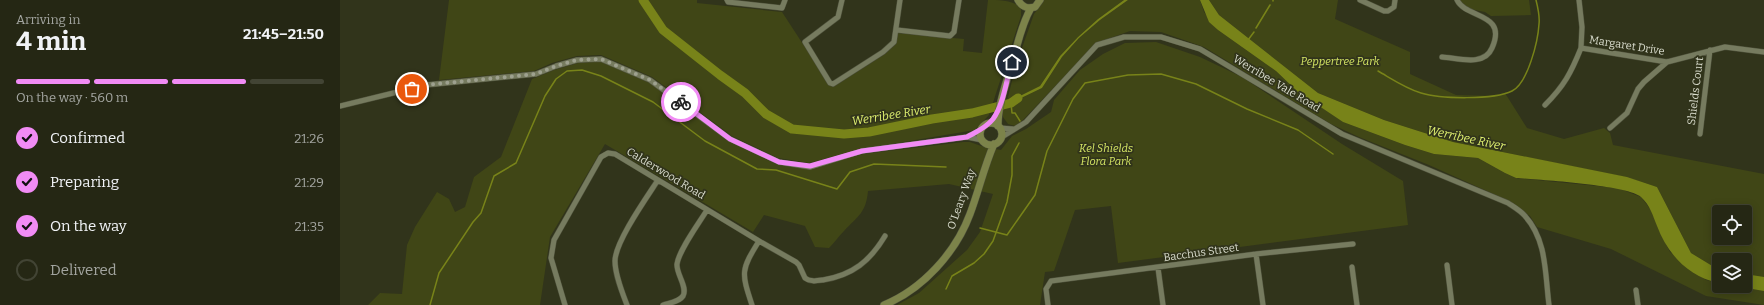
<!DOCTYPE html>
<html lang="en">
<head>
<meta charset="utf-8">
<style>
	:root { --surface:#252714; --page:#313322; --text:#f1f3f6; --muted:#a3a5a0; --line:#424434; --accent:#f18bf5 }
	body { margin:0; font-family:Bitter,serif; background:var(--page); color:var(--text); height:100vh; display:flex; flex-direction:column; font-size:15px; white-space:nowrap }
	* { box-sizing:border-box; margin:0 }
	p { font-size:13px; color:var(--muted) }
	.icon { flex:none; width:22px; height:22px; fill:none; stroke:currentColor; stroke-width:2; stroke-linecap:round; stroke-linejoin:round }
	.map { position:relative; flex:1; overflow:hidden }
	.drawer { display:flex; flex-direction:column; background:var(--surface); width:340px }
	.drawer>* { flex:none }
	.fabs { position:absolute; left:1372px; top:205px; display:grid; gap:8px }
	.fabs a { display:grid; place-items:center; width:40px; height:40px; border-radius:4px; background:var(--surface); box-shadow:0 2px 10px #0003,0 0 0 1px var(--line); font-size:20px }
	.pin { position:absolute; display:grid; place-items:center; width:34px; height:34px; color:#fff; margin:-17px; border:2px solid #fff; border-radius:50%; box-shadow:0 1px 4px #0007 }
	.courier { position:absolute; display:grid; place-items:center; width:40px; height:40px; margin:-20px; border:3px solid #f18bf5; border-radius:50%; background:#fff; color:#222; box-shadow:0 1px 5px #0007 }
	.headline em { font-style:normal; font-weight:700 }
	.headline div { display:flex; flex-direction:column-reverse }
	.headline { display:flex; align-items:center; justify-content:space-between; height:68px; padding:0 16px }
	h1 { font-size:26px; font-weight:700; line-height:30px }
	.bar { display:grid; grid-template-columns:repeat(4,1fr); gap:6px 4px; align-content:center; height:48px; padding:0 16px }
	.bar i { height:5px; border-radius:3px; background:var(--line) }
	.bar .on { background:var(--accent) }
	.bar p { grid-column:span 4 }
	ol { padding:0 16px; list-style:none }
	li { display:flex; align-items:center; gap:12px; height:44px }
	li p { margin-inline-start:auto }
	li .icon { padding:4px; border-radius:50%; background:var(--accent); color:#111; stroke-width:4 }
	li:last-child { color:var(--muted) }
	li i { width:22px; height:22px; border:2px solid var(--line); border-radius:50% }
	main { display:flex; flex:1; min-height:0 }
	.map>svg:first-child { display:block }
	.green { fill:#404616; fill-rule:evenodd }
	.water { fill:#788319 }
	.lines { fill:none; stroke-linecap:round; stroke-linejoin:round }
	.stream { stroke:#788319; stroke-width:1.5 }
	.river { stroke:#788319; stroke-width:9 }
	.street-casing { stroke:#4f523c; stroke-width:6 }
	.secondary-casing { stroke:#4f523c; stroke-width:8 }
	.street { stroke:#767b5f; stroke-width:5 }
	.secondary { stroke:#7c834a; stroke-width:7 }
	.done { stroke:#9ea18f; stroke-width:4; stroke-dasharray:0 7.2 }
	.route { stroke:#f18bf5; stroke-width:5 }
	.labels { text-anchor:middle; stroke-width:3.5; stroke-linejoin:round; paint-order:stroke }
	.street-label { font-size:11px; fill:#d9dccd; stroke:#31341b }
	.park-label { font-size:11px; font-style:italic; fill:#d4e564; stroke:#31341b }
	.water-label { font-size:12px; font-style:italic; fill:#dff070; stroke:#31341b }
</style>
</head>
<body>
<main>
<section class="drawer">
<div class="headline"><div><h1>4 min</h1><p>Arriving in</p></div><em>21:45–21:50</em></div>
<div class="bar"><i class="on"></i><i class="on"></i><i class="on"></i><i></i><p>On the way · 560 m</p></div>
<ol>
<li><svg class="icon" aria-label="check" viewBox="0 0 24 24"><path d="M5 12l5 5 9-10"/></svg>Confirmed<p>21:26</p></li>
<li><svg class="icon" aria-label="check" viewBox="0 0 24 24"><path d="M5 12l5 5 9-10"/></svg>Preparing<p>21:29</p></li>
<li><svg class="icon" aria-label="check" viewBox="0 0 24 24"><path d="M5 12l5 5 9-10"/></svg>On the way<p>21:35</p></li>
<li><i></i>Delivered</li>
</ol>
</section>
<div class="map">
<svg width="1424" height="305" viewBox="0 0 1424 305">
	<rect width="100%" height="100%" fill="#31341b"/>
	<path class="green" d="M109,0H357V3L442,12L489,84L495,86L545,54L556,44L558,33L624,39L623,51L642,53L648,0C660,0 671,0 681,7V16L649,115L635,130L522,149L469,163L438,158L392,136L312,77L261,55L237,56L212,63L194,71L99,80Z
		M702,0H784L758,19L738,37L720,56L700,86L666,105L676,65L694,14L701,5Z
		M788,0H860L864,12L878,30L936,71L958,92L1003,122L1065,145L1094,154L1138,158L1165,173L1176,178L1278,188L1301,197L1311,210L1318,228L1330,252L1366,280L1379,283V286H1395L1424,290V305L1366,296L1271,249L1197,227L1190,216L1167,200L1089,165L1019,137L991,124L864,47L821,32L790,31L756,43L683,120L675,126L668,124L663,117V110L677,100L702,88L722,57L739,38L760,20Z
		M869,0H998L995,19L1070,52V74L1116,95L1156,96L1165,93L1187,128L1224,139L1264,128L1270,133L1273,145L1424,174V278L1405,275V260H1379V270L1351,253L1317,187L1285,177L1113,142L1044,120L978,93L879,15ZM1379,212H1405V238H1379Z
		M1120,0H1189L1191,15L1151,16L1145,12L1130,9L1122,4Z
		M816,42L860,57L902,77L1002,144L1063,181L1068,225L778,263L771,206L735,210L714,271L705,272L700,305H557L579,293L627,250L640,232L653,194L609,184L528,191C526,213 518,216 504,231C499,236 494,243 489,248L475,247L465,226L424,215L413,232L265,144L210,237L200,305H28L40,293L62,294L67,245L75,227L97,192L109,199L115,212L125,207L134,177L161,157L192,79L214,70L238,63L260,61L310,83L390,142L436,164L469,169L523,154L623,142H630L644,147L661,150L672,136L686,129L711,112L714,100L740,70L763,54L785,43Z"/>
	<path class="water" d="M784,0H788L760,20L739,38L722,57L702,88L677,100L660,112L659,110L676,98L700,86L720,56L738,37L758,19Z
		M860,0H869L879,15L978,93L1044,120L1113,142L1287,177L1317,187L1351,253L1379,270V283C1349,277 1328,255 1317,226C1313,216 1310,205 1301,197C1287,185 1200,180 1176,178L1165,173L1138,158L1094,154L1065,145L1003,122L958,92L936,71L878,30L869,22Z
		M1405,274L1424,277V291L1395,286H1405Z"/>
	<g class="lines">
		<path class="stream" d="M933,1V0
			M916,28L930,5
			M908,40L914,32
			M1038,71C1052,79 1065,88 1081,93C1100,99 1154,100 1172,91C1188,83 1198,41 1199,24C1200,16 1198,8 1196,0
			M671,103L672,113H675L680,121
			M640,228L667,235L695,195L707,151L733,99L745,83L788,75L821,74L856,84L907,109L958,130L993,154
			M606,289L612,276L634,263L644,254L653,241L667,202L672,175V156L679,143
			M90,305L99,273L133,222L141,213L154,176L176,163L205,96L216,79L227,71L242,70L261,76L313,102L365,141L417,169L436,170L497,189L510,172L534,164L606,167"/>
		<path class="river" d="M303,0L323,30L380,75L405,93L426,114L452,129L504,134L529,132L592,119L632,113L671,103L678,98"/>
		<defs>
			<path id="street" d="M387,0L388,2L442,8L445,0
				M502,0L498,17L465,42L490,83L493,84L543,52L554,42L560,0
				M1020,0L1044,11H1048L1054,7L1055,0
				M1239,0L1242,27L1241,48L1327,62L1385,47L1424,52
				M557,30L610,36L614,32L619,0
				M1102,57C1118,58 1144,67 1152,48C1168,12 1126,19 1117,0
				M1205,105C1224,86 1231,73 1241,48
				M0,106L86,85L196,74L216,66L237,60L261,59L310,80L390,139L439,162L470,167L522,151L627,137L642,140
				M660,128L673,129
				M1270,128L1287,113L1298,89L1304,82L1327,62
				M1360,134L1370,50
				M627,137L641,130
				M662,137L686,122L757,45L784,37H821L860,49L1002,134L1168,203C1174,207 1181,211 1185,216C1207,240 1205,274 1209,305
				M419,241L456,262L459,265L465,278C470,282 476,281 483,280C513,275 530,261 545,236
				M916,254L923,305
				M1107,265L1112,305
				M1012,267L1017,305
				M818,268L823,305
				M1296,290L1298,305
				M225,305L211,258L214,240L261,157L268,153L275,154L419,241C401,270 401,272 412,305
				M287,305C282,292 275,275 275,261C275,242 307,197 318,180
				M323,305C329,303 339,302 343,296C348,287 336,274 337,264C339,250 359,223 367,210
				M708,305L706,289L711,281L916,254L1013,244"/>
			<path id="secondary" d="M678,0C682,7 687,9 695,7L700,0
				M640 134a11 11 0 1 1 22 0a11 11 0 1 1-22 0Z
				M658,126C658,104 666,84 672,63C678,44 681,25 691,8
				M544,305C583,289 616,252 630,214C639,190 644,167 654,144"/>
		</defs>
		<use href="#street" class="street-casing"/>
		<use href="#secondary" class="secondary-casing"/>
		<use href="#street" class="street"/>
		<use href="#secondary" class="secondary"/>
	</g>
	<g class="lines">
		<path class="done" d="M72,89L86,85L196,74L216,66L237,60L261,59L310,80L341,102"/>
		<path class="route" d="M341,102L390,139L439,162L470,166L522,151L627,137C636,132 646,128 653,119C664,104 666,80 672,62"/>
	</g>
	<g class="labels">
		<g class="street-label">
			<text transform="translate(1287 45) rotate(9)" y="4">Margaret Drive</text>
			<text transform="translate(937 83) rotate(31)" y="4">Werribee Vale Road</text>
			<text transform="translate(1355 91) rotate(-83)" y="4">Shields Court</text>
			<text transform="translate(326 173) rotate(31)" y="4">Calderwood Road</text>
			<text transform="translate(621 199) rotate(-70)" y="4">O'Leary Way</text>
			<text transform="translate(861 252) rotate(-8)" y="4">Bacchus Street</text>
		</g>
		<g class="park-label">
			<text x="1000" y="65">Peppertree Park</text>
			<text x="766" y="152">Kel Shields<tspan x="766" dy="13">Flora Park</tspan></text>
		</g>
		<g class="water-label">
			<text transform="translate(551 115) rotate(-9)" y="4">Werribee River</text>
			<text transform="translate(1126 138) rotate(12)" y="4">Werribee River</text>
		</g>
	</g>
</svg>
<div class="fabs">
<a><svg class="icon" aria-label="locate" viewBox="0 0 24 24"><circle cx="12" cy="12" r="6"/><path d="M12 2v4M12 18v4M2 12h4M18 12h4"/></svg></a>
<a><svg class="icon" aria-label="layers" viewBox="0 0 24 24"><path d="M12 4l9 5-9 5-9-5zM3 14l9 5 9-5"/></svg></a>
</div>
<div class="pin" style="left:72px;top:89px;background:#ea580c"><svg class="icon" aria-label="bag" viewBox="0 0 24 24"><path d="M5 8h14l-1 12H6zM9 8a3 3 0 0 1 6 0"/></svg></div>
<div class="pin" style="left:672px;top:62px;background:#1f2937"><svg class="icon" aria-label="home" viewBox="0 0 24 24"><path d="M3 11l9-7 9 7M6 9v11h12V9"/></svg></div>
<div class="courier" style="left:341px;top:102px"><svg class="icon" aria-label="bike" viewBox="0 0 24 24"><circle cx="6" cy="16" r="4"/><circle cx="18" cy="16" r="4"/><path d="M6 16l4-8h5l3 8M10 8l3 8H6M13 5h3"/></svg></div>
</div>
</main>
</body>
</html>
